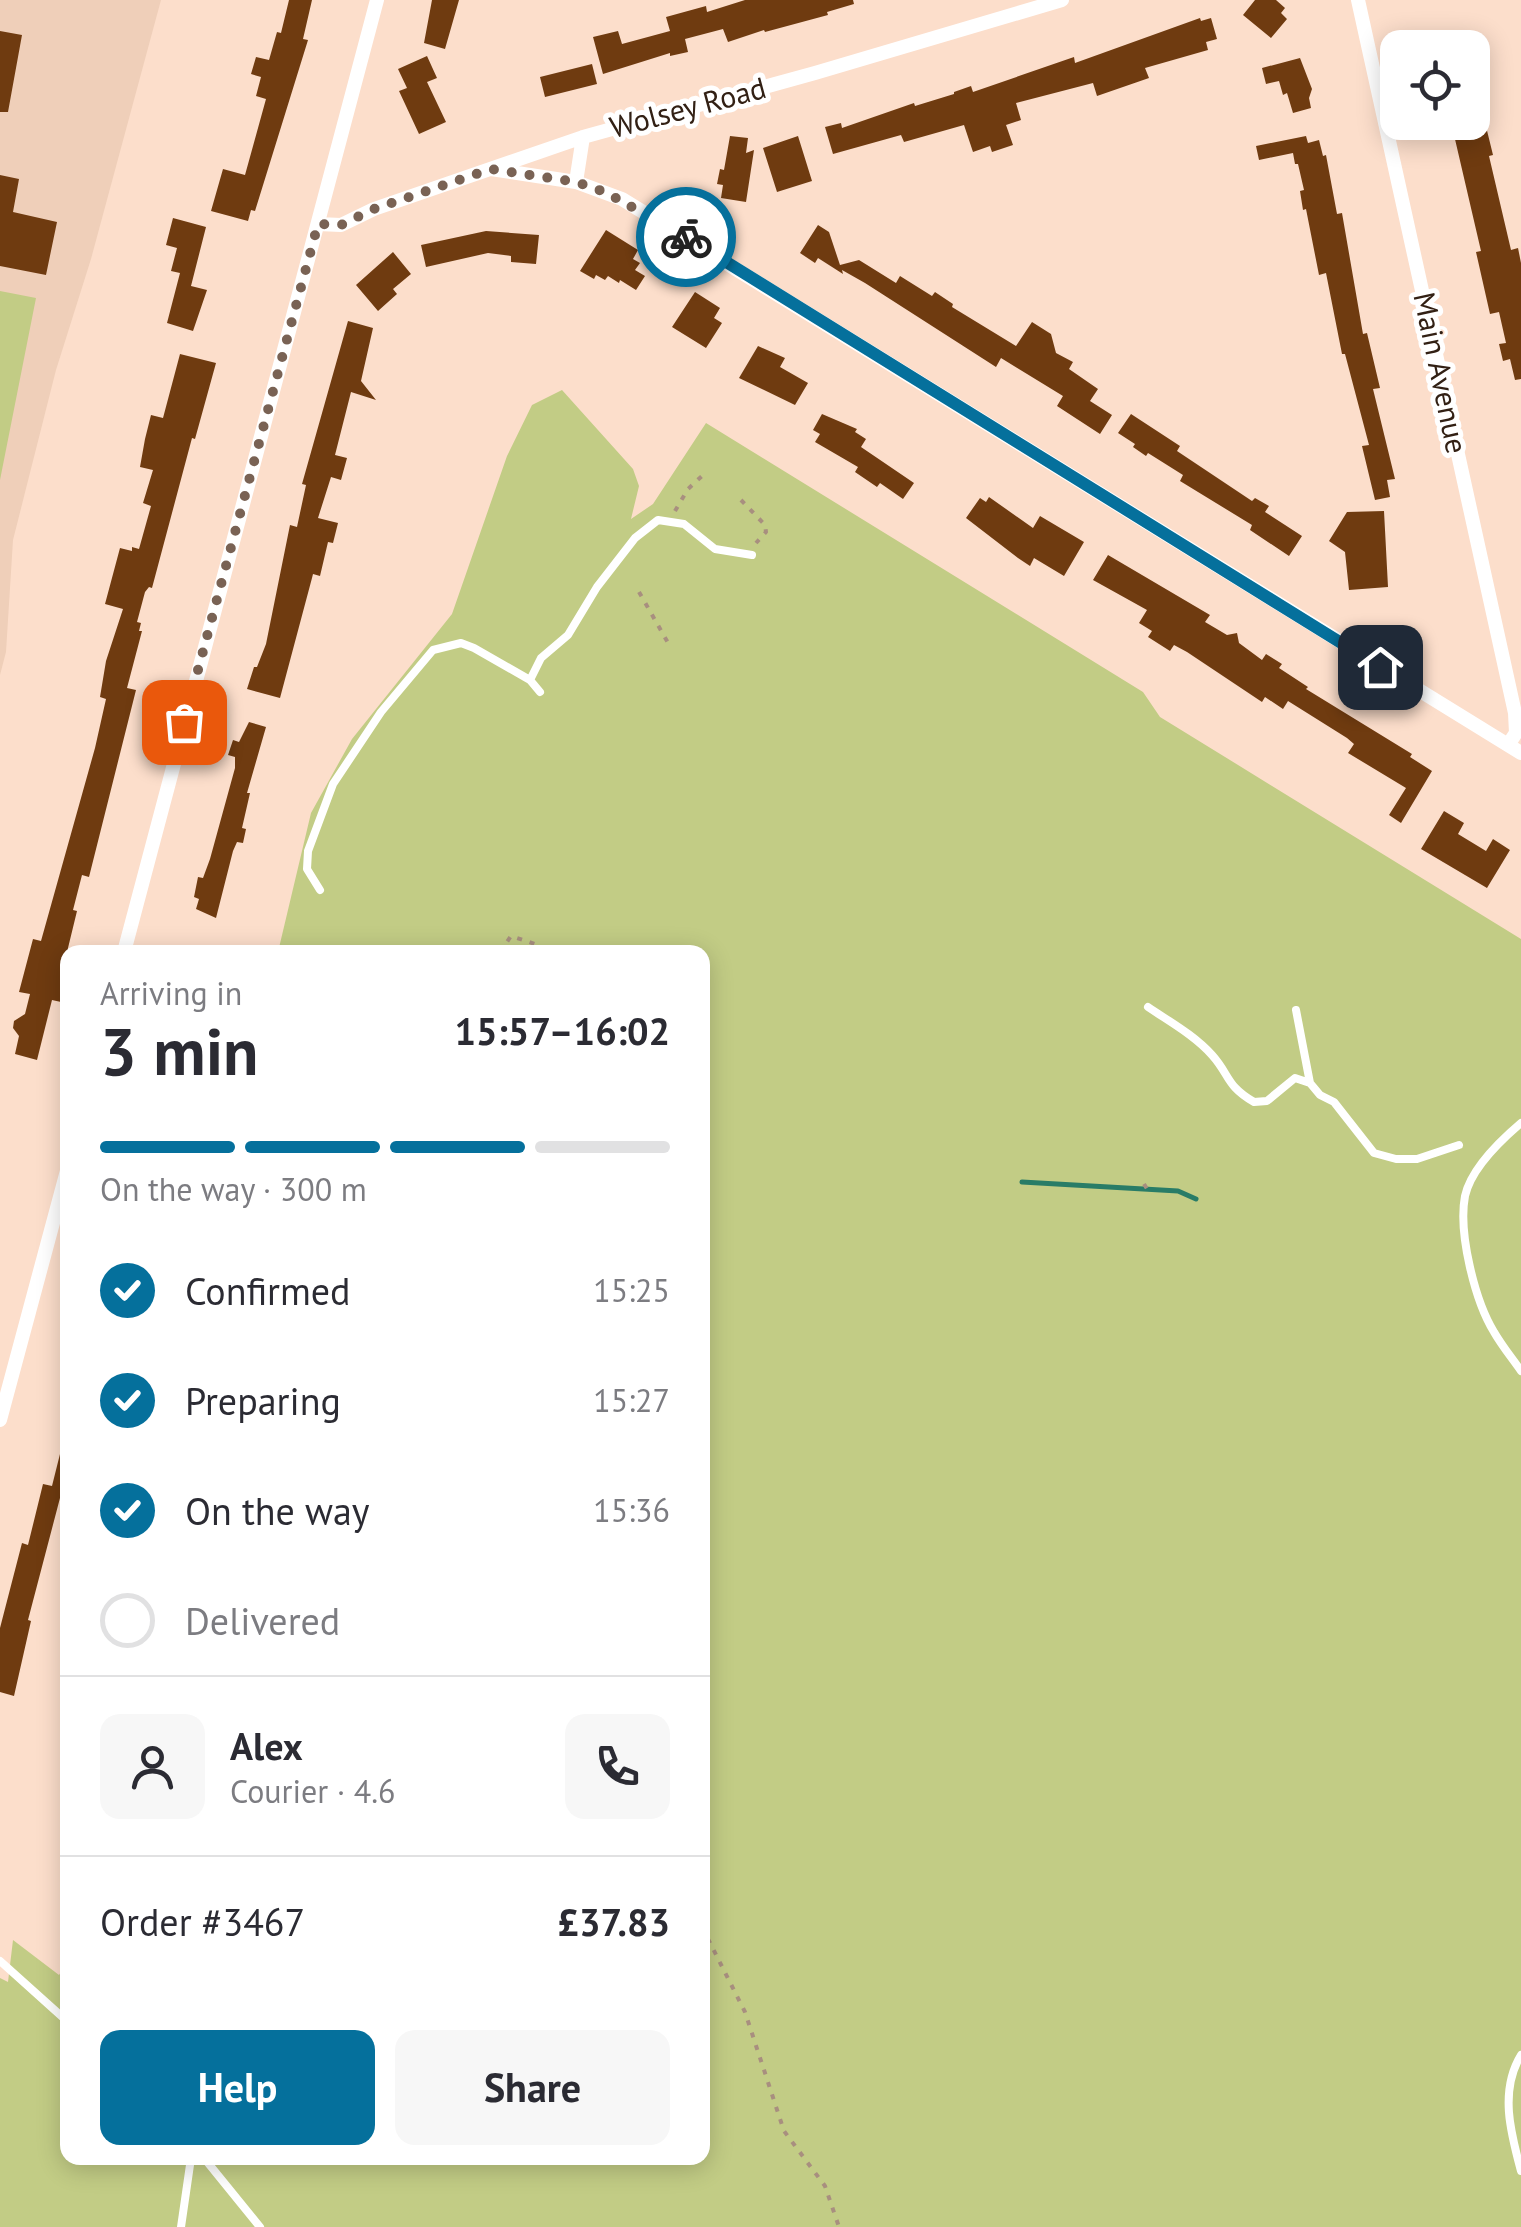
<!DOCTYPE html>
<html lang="en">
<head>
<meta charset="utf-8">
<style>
	:root { --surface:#fff; --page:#f7f7f7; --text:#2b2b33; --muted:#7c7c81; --line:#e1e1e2; --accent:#05709c }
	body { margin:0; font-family:"PT Sans",sans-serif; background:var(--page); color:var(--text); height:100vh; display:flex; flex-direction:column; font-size:38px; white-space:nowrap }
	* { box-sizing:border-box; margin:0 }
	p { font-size:32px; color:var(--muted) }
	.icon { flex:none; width:55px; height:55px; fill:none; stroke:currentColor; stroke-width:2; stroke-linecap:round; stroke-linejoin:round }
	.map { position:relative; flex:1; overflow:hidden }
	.details { position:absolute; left:60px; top:945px; width:650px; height:1220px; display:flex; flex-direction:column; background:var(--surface); border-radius:20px; box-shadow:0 5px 25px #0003 }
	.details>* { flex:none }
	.tools { position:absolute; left:1380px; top:30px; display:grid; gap:20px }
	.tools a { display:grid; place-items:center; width:110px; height:110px; border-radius:20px; background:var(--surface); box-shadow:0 5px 25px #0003; font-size:50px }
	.pin { position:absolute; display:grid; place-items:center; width:85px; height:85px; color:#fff; margin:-42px; border-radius:20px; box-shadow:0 5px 15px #0006 }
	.courier { position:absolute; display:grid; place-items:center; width:100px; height:100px; margin:-50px; border:8px solid #05709c; border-radius:50%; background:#fff; color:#222; box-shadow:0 2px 12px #0007 }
	.headline em { font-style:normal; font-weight:700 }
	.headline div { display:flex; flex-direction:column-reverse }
	.headline { display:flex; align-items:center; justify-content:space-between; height:170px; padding:0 40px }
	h1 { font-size:65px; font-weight:700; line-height:75px }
	.bar { display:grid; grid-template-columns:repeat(4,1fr); gap:15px 10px; align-content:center; height:120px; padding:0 40px }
	.bar i { height:12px; border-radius:8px; background:var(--line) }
	.bar .selected { background:var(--accent) }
	.bar p { grid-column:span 4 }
	.line { display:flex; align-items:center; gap:25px; padding:0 40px; border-top:2px solid var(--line) }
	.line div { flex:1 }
	.round { display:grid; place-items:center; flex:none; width:105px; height:105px; border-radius:20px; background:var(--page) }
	ol { padding:0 40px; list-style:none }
	li { display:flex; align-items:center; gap:30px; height:110px }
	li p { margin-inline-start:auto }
	li .icon { padding:10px; border-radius:50%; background:var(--accent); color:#fff; stroke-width:4 }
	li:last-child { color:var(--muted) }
	li i { width:55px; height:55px; border:5px solid var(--line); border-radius:50% }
	.primary-button { display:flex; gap:20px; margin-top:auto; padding:20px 40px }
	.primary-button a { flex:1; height:115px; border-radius:20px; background:var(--accent); color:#fff; font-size:40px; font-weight:700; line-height:115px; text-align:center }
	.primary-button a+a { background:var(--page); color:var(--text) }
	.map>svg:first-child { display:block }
	.built { fill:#efcfb9 }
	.green { fill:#c2cc85 }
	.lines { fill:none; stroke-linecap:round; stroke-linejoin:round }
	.stream { stroke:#287c67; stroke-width:5 }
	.building { fill:#6f3b10 }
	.path { stroke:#a88f7f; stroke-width:4; stroke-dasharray:5 8; stroke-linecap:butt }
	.lane { stroke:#fff; stroke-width:8 }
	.street { stroke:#fff; stroke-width:14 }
	.done { stroke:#796254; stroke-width:10; stroke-dasharray:0 18 }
	.route { stroke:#05709c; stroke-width:12 }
	.labels { text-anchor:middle; stroke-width:10; stroke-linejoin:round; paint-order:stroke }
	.street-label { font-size:30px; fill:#322014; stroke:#fff }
</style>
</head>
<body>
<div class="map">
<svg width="1521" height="2227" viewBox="0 0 1521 2227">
	<rect width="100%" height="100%" fill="#fcdecb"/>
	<path class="built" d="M0,0H161L91,259L56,370L13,540L6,652L0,675Z"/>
	<path class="green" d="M0,291L36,298L0,480Z
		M562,390L633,469L639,486L631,519L653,504L706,423L1143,692L1160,717L1521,939V2227H0V1978L8,1982L13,1940L59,1975L67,1963L68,2158H702V952H278L311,813L352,739L452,614L507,456L532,405Z"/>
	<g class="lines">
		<path class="stream" d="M1022,1182L1178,1191L1196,1199"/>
	</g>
	<path class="building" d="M289,0H312L303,39L308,40L255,211L251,210L248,221L211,211L223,169L245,175L266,99L256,96L261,77L251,74L256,57L269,60L277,32L281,33Z
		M432,0H459L445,49L424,43Z
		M745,0H853L854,4L827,12L828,15L765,32L764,30L728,42L723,29L685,39L688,52L670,56V53L603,74L593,37L618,31L622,44L670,31L666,17L706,6L707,12Z
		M1255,0H1276L1285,8L1281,13L1287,19L1271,38L1243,15Z
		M1200,18L1201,21L1211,18L1217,39L1206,42L1208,50L1145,68L1149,78L1097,96L1093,83L1016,103L1021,120L1006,125L1013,145L992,152L990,146L973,152L964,125L904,142L901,135L833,154L825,127L841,123L842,128L914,103L915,106L954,94V92L971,86L973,92L1074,57L1075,63Z
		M0,31L22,35L8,112H0Z
		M427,56L437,78L427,82L446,122L419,134L399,91L407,88L398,69Z
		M1300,58L1312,89L1309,98L1311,108L1293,113L1287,93L1283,95L1279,81L1266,84L1262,68Z
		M592,64L597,84L545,97L540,77Z
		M1478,94L1493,155L1489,156L1511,250L1518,248L1521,263V379L1515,380L1510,359L1503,361L1499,344L1506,343L1499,312L1490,314L1476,252L1481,251L1451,122H1472V95Z
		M730,136L748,138L746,153L754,150L746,202L721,198L723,185L717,184L720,169L724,170Z
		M798,136L812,181L777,192L763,148Z
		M1306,136L1308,143L1319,140L1323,156L1326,155L1337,214L1342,213L1363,334L1367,333L1380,388L1373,389L1395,479L1387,480L1390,497L1375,500L1362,446L1369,445L1345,354H1342L1326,273L1319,275L1306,209L1303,210L1300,191L1304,190L1298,164H1295L1293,153L1259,160L1256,146Z
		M0,175L19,179L13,212L57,222L46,275L0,266Z
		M173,218L206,227L191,286L207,290L193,331L167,323L180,273L171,271L177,248L166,245Z
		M818,225L829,232L840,265L859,260L896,283L900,276L932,296L935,292L953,304L952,307L1016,346L1032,322L1051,334L1056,353L1073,362L1069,369L1098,389L1090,401L1112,415L1100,434L1057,406L1063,396L1001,358L996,367L865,283L842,270L843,274L818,258L815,263L800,253Z
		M606,230L638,250L633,259L640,263L635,270L645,276L636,290L620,280L619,283L608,276L605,280L596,275L594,279L580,271Z
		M486,231L539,235L536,264L511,262V256L488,253L426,267L421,245Z
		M393,252L411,274L393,289L397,294L378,311L356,285Z
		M695,292L720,308L714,318L722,323L706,348L672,327Z
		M348,321L373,328L361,381L376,400L351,392L335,455L347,458L341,480L331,477L318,518L338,523L333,543L328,542L320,576L313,574L312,578L280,698L247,689L254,667H257L266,644L290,525L297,527L306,485L302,484Z
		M758,346L785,358L780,367L808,383L795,405L739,378Z
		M180,354L216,363L195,439L192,438L152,588L149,587L145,592L137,622L141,623L139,631H142L127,688L136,690L89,877L82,875L73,910L77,911L68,948V977L61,1002L52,1000L37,1060L15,1054L19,1036L13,1028L14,1021L25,1014L30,994L19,992L33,939L41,941L95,748L106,699L100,697L106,661L123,609L105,604L120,548L132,551V547L139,549L151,506L143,503L153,470L140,467L145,439L151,415L163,418Z
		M822,414L857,429L855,432L866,439L861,447L914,483L903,499L880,483L877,487L855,472L858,467L815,442L820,434L813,430Z
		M1131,414L1180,446L1177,451L1252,501L1255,498L1269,506L1265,512L1302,536L1289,556L1250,530L1252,525L1180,481L1183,475L1148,453L1146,456L1133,447L1135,444L1118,433Z
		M989,497L1033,528L1040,516L1084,542L1064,576L1034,558L1030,566L1018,558L966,518L980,498L986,502Z
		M1384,511L1388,587L1349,590L1345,552L1329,541L1347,512Z
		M1108,555L1210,615L1205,622L1227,635L1237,633L1239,643L1262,660L1266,654L1282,664L1279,668L1308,687L1306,689L1412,754L1410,757L1432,771L1401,823L1389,815L1406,788L1348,753L1354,744L1347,738L1288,701L1283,709L1265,697L1262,702L1187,652L1174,645L1170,651L1148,637L1152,631L1139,623L1147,610L1093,580Z
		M249,722L266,727L247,793H250L242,828L246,829L243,843L237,842L233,851L216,918L196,909L199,899L194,897L198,877L203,878L210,859L235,768V757L228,755L233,740L239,742Z
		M1444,811L1464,823L1458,834L1486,851L1493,839L1510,850L1487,888L1421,849Z
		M62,1446L68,1447V1500L60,1498L28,1620L31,1621L14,1696L0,1692V1628L22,1543L28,1545L43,1484L52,1486Z"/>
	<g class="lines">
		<path class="path" d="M741,500L765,525L766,532L756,543
			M675,511L688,489L703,475
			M639,592L671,648
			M500,952L511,936L538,945
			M702,1130H706
			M1144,1184L1151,1195
			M702,1927L745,2012L784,2131L825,2186L839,2227"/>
		<path class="lane" d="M530,680L541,658L568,635L597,587L635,538L658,520L684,524L715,549L752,555
			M320,890L307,869L308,851L333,784L381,712L433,650L461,643L474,648L530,680L540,692
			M1148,1007C1170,1022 1194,1035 1212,1055C1230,1075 1226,1086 1254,1102L1267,1101L1295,1078L1310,1083
			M1296,1010L1310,1083L1320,1095L1334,1102L1374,1153L1396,1159H1417L1459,1145
			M1521,1123C1501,1140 1471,1169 1465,1196C1458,1233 1475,1301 1494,1332C1502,1346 1512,1358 1521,1371
			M0,1961L68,2022
			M1521,2055C1499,2091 1511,2134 1521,2171
			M204,2158L260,2227
			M181,2227L191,2158"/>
		<path class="street" d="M1358,0L1515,713L1516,733L1508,745
			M491,169L576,182L622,199L1521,753
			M576,182L583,137
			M318,224L341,225L374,209L583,137L815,73L1062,0
			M124,952L377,0
			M0,1420L68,1167"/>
	</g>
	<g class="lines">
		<path class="done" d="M184,722L318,224L341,225L374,209L491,169L576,182L605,192L686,237"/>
		<path class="route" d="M686,237L1380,667"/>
	</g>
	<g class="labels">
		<g class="street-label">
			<text transform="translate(688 108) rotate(-15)" y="10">Wolsey Road</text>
			<text transform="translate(1440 373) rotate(78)" y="10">Main Avenue</text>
		</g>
	</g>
</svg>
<div class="tools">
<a><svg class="icon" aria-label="locate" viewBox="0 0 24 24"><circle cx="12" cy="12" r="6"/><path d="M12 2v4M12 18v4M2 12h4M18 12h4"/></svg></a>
</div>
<div class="pin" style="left:184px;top:722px;background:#ea580c"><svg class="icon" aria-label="bag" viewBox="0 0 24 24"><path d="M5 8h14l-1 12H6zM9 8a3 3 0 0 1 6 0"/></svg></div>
<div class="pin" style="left:1380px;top:667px;background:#1f2937"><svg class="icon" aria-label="home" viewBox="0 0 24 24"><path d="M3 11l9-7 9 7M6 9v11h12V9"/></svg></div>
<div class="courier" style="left:686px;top:237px"><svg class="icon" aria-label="bike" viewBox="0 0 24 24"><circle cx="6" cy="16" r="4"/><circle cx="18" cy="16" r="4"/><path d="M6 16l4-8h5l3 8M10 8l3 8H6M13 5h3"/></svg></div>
<section class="details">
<div class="headline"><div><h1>3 min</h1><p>Arriving in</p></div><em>15:57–16:02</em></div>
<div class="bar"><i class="selected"></i><i class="selected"></i><i class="selected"></i><i></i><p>On the way · 300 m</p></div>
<ol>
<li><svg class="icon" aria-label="check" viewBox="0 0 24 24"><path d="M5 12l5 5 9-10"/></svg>Confirmed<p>15:25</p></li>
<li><svg class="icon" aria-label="check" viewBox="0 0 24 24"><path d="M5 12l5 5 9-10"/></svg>Preparing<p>15:27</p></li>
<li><svg class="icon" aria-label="check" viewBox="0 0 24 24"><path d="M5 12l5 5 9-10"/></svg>On the way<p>15:36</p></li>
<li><i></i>Delivered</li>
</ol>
<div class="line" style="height:180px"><a class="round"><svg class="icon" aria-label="person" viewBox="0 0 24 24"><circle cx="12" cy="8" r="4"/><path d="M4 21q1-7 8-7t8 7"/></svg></a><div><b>Alex</b><p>Courier · 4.6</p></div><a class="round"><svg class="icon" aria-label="phone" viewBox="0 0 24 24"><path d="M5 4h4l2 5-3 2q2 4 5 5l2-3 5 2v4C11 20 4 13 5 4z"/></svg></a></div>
<div class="line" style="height:130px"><div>Order #3467</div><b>£37.83</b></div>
<div class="primary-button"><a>Help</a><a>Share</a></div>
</section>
</div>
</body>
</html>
